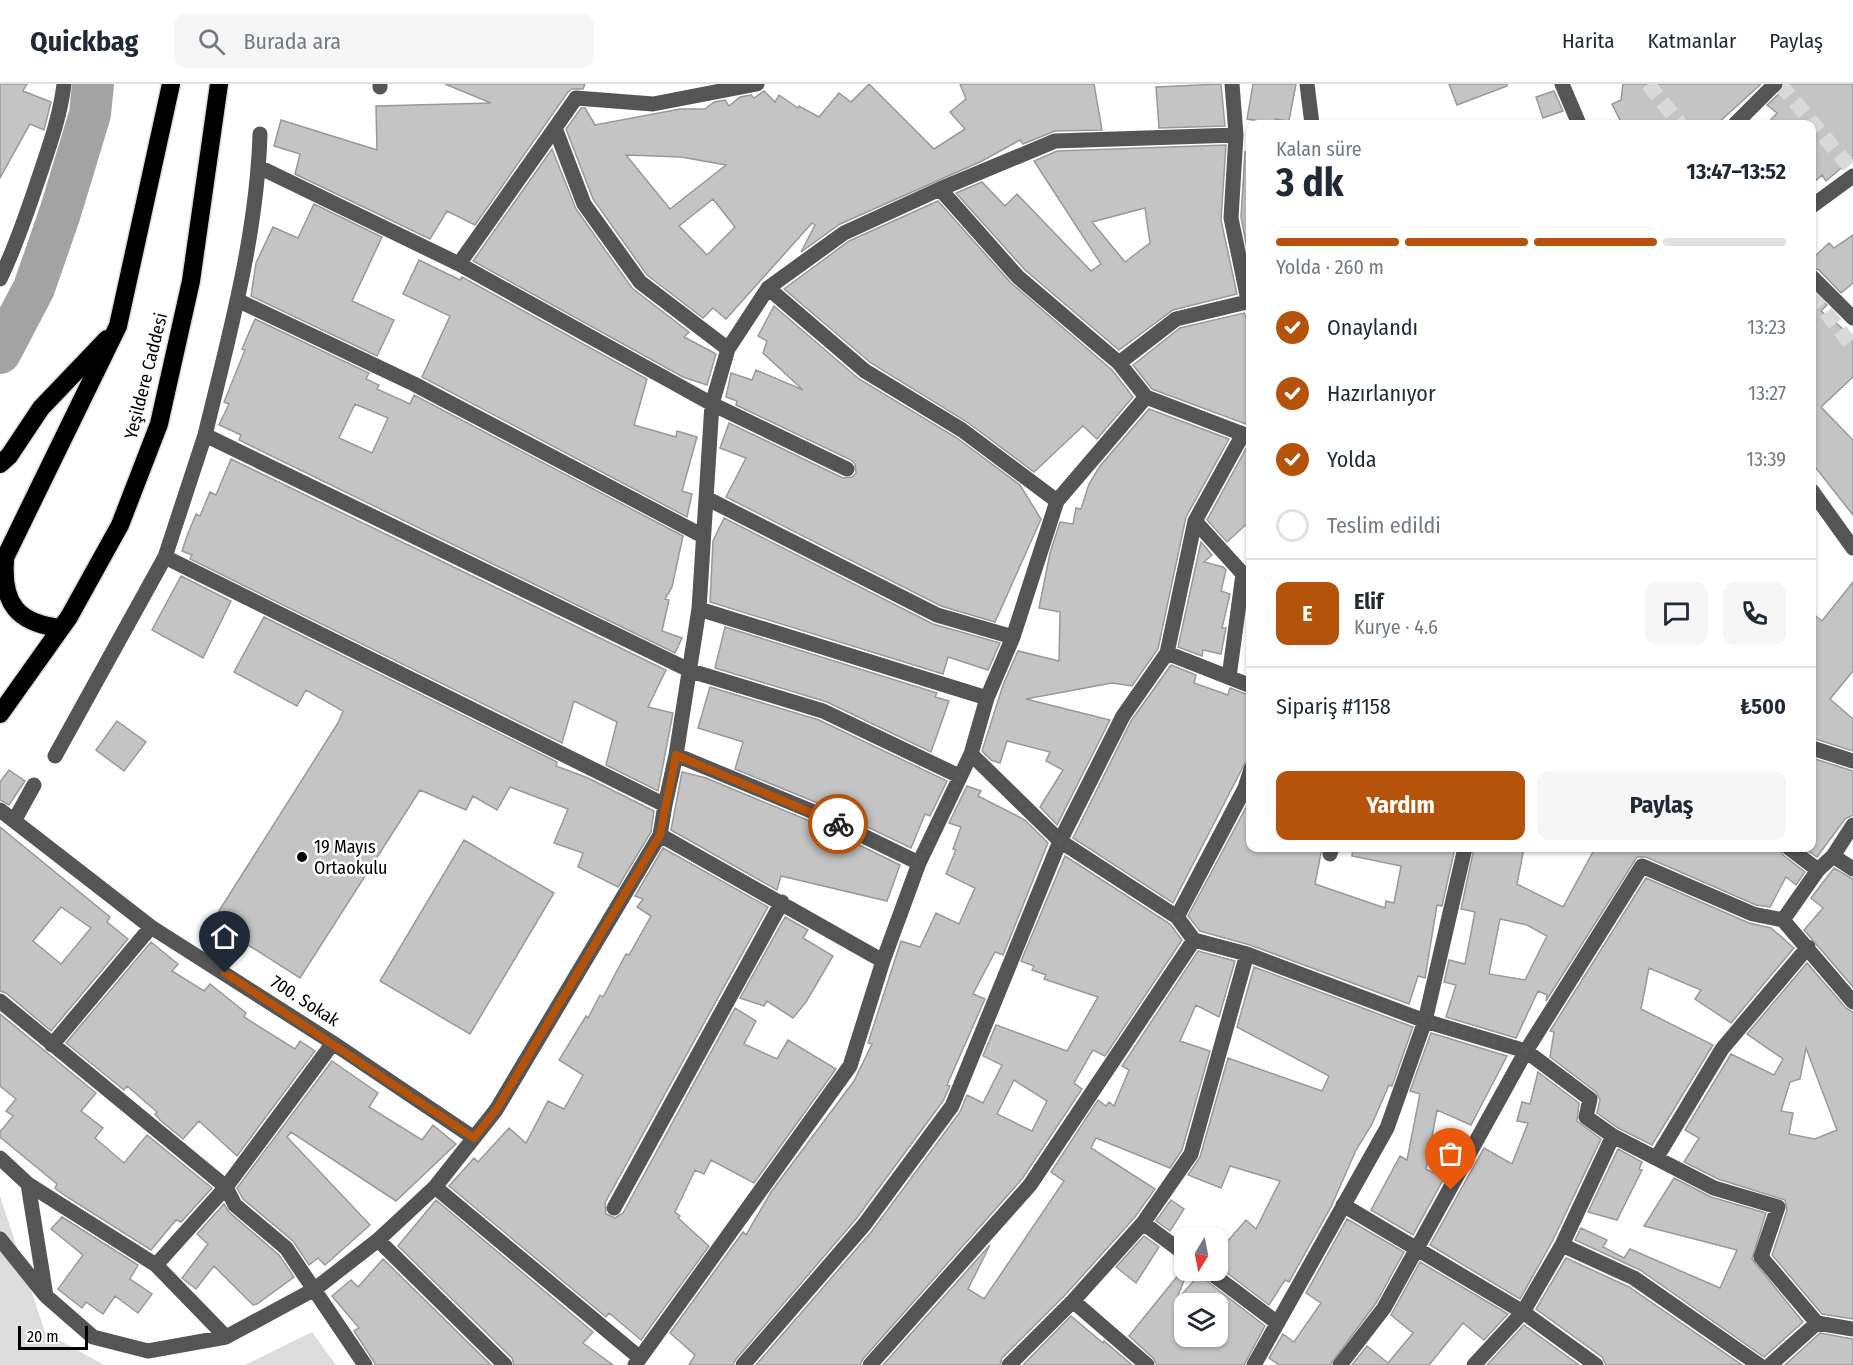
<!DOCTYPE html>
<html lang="tr">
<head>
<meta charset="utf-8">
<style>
	:root { --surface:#fff; --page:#f6f6f7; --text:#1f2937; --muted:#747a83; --line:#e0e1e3; --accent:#b45309 }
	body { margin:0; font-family:"Fira Sans Condensed",sans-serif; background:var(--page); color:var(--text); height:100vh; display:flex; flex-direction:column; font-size:22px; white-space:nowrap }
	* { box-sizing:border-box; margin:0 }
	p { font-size:20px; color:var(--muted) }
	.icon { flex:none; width:33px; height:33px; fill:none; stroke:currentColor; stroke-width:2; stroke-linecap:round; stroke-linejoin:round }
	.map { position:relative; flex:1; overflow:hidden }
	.drawer { position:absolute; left:1246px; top:36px; width:570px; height:732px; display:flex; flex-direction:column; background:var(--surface); border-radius:12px; box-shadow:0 2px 4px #0004 }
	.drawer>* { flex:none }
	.needle { width:39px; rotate:190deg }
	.tools { position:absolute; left:1174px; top:1143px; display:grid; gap:12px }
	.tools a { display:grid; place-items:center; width:54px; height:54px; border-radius:12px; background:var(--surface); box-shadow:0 2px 4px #0004; font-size:30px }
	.scale { position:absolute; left:18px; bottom:15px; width:70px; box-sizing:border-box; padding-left:6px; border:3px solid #000; border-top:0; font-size:16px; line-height:21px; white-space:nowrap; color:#000; -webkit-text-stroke:4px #fff; paint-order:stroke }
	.pin { position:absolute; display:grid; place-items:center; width:51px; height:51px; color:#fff; margin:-62px -26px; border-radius:50% 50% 50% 0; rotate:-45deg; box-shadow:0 0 6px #0007 }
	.pin .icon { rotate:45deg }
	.courier { position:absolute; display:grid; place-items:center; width:60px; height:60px; margin:-30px; border:4px solid #b45309; border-radius:50%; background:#fff; color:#222; box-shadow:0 2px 8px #0007 }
	.summary em { font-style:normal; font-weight:700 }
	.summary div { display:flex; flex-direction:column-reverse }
	.summary { display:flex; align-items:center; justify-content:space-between; height:102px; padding:0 30px }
	h1 { font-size:39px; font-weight:700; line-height:45px }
	.bar { display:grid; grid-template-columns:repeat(4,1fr); gap:9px 6px; align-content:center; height:72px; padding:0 30px }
	.bar i { height:8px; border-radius:4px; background:var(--line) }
	.bar .on { background:var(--accent) }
	.bar p { grid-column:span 4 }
	.line { display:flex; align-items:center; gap:15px; padding:0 30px; border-top:2px solid var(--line) }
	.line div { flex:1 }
	.round { display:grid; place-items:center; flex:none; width:63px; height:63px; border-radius:12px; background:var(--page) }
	ol { padding:0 30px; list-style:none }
	li { display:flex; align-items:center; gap:18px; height:66px }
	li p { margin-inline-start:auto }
	li .icon { padding:6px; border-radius:50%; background:var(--accent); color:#fff; stroke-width:4 }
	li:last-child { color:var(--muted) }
	li i { width:33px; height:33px; border:3px solid var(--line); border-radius:50% }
	.action { display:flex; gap:12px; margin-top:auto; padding:12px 30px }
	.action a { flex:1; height:69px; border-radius:12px; background:var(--accent); color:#fff; font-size:24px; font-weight:700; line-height:69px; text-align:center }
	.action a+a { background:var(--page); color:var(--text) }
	header { display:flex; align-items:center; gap:36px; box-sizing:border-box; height:84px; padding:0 30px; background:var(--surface); border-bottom:2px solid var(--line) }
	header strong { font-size:28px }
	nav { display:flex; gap:33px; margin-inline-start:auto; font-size:21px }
	.search { width:420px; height:54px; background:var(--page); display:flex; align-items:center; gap:15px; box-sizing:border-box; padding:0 21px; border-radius:12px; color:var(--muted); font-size:22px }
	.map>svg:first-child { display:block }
	.green { fill:#dcdcdc }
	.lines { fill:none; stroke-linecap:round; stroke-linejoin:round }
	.river { stroke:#a3a3a3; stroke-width:42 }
	.building { fill:#c4c4c4; stroke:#999; stroke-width:1.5; fill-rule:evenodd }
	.major-tunnel { stroke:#d9d9d9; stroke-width:15; stroke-dasharray:15 8; stroke-linecap:butt }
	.highway-casing { stroke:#dbdbdb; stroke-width:21 }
	.minor { stroke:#555; stroke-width:15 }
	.highway { stroke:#000; stroke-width:18 }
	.done { stroke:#595959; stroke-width:6; stroke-dasharray:0 10.8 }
	.route { stroke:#b45309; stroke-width:8 }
	.poi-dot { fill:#000; stroke:#fff; stroke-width:2 }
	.labels { text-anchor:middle; stroke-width:5; stroke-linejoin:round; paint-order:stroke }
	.street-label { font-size:18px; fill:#000; stroke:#fff }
	.poi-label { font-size:18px; fill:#000; stroke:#fff; text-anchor:start }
</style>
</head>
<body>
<header>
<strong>Quickbag</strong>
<div class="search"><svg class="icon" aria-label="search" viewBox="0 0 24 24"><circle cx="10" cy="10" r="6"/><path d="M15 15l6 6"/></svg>Burada ara</div>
<nav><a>Harita</a><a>Katmanlar</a><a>Paylaş</a></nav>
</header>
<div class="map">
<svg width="1853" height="1281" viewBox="0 0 1853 1281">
	<rect width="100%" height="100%" fill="#fff"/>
	<path class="green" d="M0,1112L45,1248L104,1281H0Z
		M312,1248L336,1281H245Z"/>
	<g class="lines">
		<path class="river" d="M0,269L34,204L60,129L90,30L93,0"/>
	</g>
	<path class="building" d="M0,0H27L23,7L51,18L44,46L30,40L0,94Z
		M445,0H585L583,5H572L568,8L475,141L447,127L430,155L295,90L300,70L274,62L281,36L377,66L376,22L491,19Z
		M869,0L934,65L965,45L950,28L966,15L960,0H1094L1102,46L1055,47L1023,60L1020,56L982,77L840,140L801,168L815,141L812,139L726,235L713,224L703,234L647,191L593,115L566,45L581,24H585L595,41L680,25H705L714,18L725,16L729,22L740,13L751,11L754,14L764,7L775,18L779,11L798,24L799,22L819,33L839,9L851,18ZM626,71L681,73L726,81L670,125ZM713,115L735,143L707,171L679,142Z
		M1221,0L1225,42L1159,44L1156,3Z
		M1253,0H1296L1289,37L1275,35L1274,39L1247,35Z
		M1449,0H1507V2L1457,21Z
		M1623,0H1761L1717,40H1622L1612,20L1621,16Z
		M1784,0H1853V74L1826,97L1822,91L1812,100V40H1767L1777,29L1767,21L1782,7Z
		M1554,7L1563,27L1543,34L1536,13Z
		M1226,61L1221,136L1237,210L1173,226L1119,266L1025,186L956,109L982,98L1005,122L1017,110L1091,187L1101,180L1034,77L1057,67ZM1145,124L1150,159L1125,178L1092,138Z
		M552,65L576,125L632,204L689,248L684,253L716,270L707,301L683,293L473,177Z
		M1245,68L1251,69V170H1248L1241,133Z
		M938,117L1011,199L1112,286L1133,313L1097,355L1083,342L1034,388L967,338L871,279L784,205L849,157Z
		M314,120L382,153L352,217L394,236L377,272L251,212L256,179L273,143L298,154Z
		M1853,151V199L1841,209L1819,186L1812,184V175L1829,159L1834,164Z
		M419,176L460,196L462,193L647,295L634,341L676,353L677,347L697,353L682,407L692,410L687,433L422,293L450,232L403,210Z
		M1812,207L1827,221L1821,227L1853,253V293L1821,323L1853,356V431L1812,379Z
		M774,222L859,295L957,354L1020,401L1041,435L995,538L941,522L726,413L746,374L720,364L729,339L843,394L852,393L856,389L855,380L851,376L736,321L737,317L726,313L731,289L752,296L756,286L803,306L763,269L767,257L758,252Z
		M1244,229L1246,233H1249L1251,342L1152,305L1133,281L1180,244Z
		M255,235L369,289L366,295L379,301L377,305L410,320L414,311L683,452L672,503L665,515L669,516L662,547L682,554L675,569L239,356L241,351L219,341L229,320L224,318L245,266L242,265ZM355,320L388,334L372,369L339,354Z
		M1149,325L1229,355L1186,433L1158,565L1132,602L1112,599L1026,615L1110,636L1057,741L1040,723L1063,686L1046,677L1050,668L1007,657L1000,679L991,676L982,667L1003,601L1018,567L1059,577L1060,528L1039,524L1050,469L1060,438L1073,440L1076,424L1081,425L1089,400L1100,382Z
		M1248,361L1251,362V436L1227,458L1207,436Z
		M231,375L666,586L648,623L673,629L658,707L606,681L617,638L574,617L562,659L190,475L192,471L182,467L187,452L196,430L200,432L210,408L216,411Z
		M724,434L933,540L1000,559L988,586L948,573L943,590L710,518L713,457Z
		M1201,458L1212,471L1204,478L1223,483L1226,486L1221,507L1230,510L1222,544H1226L1221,570L1203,566L1202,572L1178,563Z
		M181,492L231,517L203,574L152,546Z
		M1853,498V587L1830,615L1853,635V667L1812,654V529L1822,537Z
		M264,533L557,678L556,682L588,694L654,727L651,748L618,803L578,783L583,769L554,759L568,725L510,703L497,726L473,712L466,726L420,706L300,894L212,838L338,639L343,627L306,606L297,622L234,588Z
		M725,543L937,609L935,613L949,617L931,668L827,618L715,584Z
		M1171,581L1196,591L1194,599L1228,611L1230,604L1251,612V664L1246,677L1173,819L1073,754L1131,637Z
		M710,603L819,636L947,697L930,732L925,730L911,764L820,720L735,685L743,658L698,644Z
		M117,637L146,658L124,687L96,666Z
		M1812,674L1853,687V731L1845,735L1817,773L1804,764H1812Z
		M9,686L25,697L9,721L0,716V698Z
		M682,688L706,694L812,738L900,781L887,817L781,792L777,806L671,746Z
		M967,702L981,707L978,712L1025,736L1048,759L1003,871L995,868L973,910L985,915L947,1001L950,1002L943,1017L856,1135L736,1275L733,1281H689L695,1271L670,1249L743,1148L746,1151L771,1108L854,997L872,960L868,959L901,857L920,863L936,829L959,840L975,804L946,790L956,766L953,765L961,743L949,739Z
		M1251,714V764H1322L1315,800L1385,824L1386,817L1394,819L1401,782L1352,772L1353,764H1455L1442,822L1437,821L1425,894L1418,892L1409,920L1250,861L1200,847L1188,832Z
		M0,743L110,833L107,838L128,855L51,947L6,909L0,907ZM61,823L91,844L61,880L33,857Z
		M464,756L554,809L470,950L380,897Z
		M663,764L768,823L605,1119L606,1130L615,1134L623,1129L735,924L756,937L744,960L777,975L788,956L836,985L754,1099L711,1076L704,1090L695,1086L675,1128L680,1132L678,1134L709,1162L641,1256L609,1229L606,1233L449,1102L474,1074L478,1078L509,1044L526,1059L548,1017L564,1025L583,991L559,976L586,932L588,934L600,911L603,913L626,870L629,871L651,832L637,823L643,815L635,812Z
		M1474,764H1524L1517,800L1563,823L1595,764H1779L1783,771L1805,788L1796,801L1786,793L1770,823L1756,821L1646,773H1637L1546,917L1547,911L1538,907L1516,954L1446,933L1456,901L1444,898L1449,876L1465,880L1475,828L1461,825ZM1500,835L1527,841L1547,852L1525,896L1489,890Z
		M1065,772L1170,840L1182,856L1105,972L1093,966L1074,999L1082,1005L1022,1095L863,1275L860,1281H756L872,1147L960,1028L967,1011L983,1019L1002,981L983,972L996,941L1067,967L1098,913L1044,895L1046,891L1032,886L1034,882L1021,877ZM1014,996L1047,1017L1032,1047L997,1030Z
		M1834,784L1853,795V903L1804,846L1823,824L1811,814Z
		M1646,794L1749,839L1771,844L1794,864L1731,939L1695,915L1701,906L1649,884L1641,925L1713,961L1652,1061L1618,1044L1597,1029L1600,1016L1596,1008L1550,973L1554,948L1550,947Z
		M785,833L808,846L803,854L833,872L806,918L793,934L767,917L764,922L740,914Z
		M151,858L178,880L172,887L204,907L210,900L246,929L244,933L295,965L300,957L315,967L237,1072L199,1037L183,1055L160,1036L155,1030L157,1028L127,1002L124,1006L66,959Z
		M1198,867L1235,877L1219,933L1196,921L1180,957L1210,967L1182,1066L1170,1084L1096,1054L1091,1064L1155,1105L1135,1133L1066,1210L1002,1274L1000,1281H883L990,1161L968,1205L984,1215L1064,1097L1051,1088L1098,1016L1106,1022L1109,1018L1114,1022L1129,986L1122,982Z
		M1807,879L1846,924L1853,928V1235L1822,1230L1772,1171L1787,1126L1785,1116L1718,1095L1684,1078L1699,1054L1685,1046L1731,970L1774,991L1783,975L1747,950ZM1806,964L1837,1046L1815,1055L1789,1050L1793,1029L1781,1027L1790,998L1800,995Z
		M1254,883L1413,943L1392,1002L1389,1001L1372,1040L1356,1066L1331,1123L1289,1198L1285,1196L1269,1221L1218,1182V1168L1246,1136L1256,1145L1280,1097L1230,1082L1221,1104L1188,1091L1200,1073L1228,974L1322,1007L1329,992L1237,943Z
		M0,930L96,1009L81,1027L103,1044L95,1054L124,1079L147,1051L212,1104L181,1138L176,1136L151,1166L64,1111L55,1104L57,1100L0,1053V1048L13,1032L6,1027L16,1015L0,1002Z
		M1431,949L1507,972L1471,1041L1437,1026L1426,1085L1444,1094L1413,1151L1371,1126L1400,1072L1407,1076L1420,1010L1410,1007Z
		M332,977L378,1009L369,1023L422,1056L433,1041L456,1060L396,1117L291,1048L287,1053L370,1141L325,1181L318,1174L309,1181L293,1157L243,1115L237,1104Z
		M1538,988L1579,1019L1577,1037L1601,1055L1553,1156L1520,1215L1430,1161L1484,1064L1512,1080L1528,1039L1517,1037L1522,1018L1530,1020Z
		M1618,1065L1642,1078L1639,1085L1642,1086L1617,1136L1588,1128Z
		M1674,1094L1711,1113L1766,1129L1752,1175L1803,1238L1764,1273L1640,1186L1575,1156L1581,1144L1607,1156L1603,1163L1624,1174L1630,1165L1720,1204L1737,1166L1644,1142Z
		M436,1116L593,1248L583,1259L613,1281H514L512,1274L398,1162Z
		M1171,1116L1184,1125L1170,1147L1156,1137Z
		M224,1120L229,1128L279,1171L294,1193L257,1220L253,1221L214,1182L196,1205L182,1194L208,1160L197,1150Z
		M62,1133L138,1181L130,1195L152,1210L138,1229L115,1212L103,1230L86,1218L82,1224L58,1205L83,1171L51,1145Z
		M1347,1135L1404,1168L1376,1219L1330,1281H1279L1269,1274L1283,1250L1294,1258L1321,1219L1306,1209Z
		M1144,1152L1159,1163L1136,1199L1116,1183Z
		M1566,1174L1629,1203L1742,1281H1606L1602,1273L1536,1225Z
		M383,1175L491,1281H376L354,1247L359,1244L332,1212L351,1196L358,1203Z
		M1420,1178L1508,1230L1484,1256L1463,1239L1429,1281H1352L1367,1262L1388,1279L1413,1249L1391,1231Z
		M1184,1184L1188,1186L1176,1217L1199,1191L1265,1242L1244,1281H1157L1153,1274L1129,1252ZM1185,1220H1218V1252H1185Z
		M1071,1232L1103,1259L1104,1257L1132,1281H1023Z
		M1524,1241L1579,1281H1487Z
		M1820,1249L1853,1255V1281H1785Z"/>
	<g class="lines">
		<path class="major-tunnel" d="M1648,0L1680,40
			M1780,0L1853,87
			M1812,210L1853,263"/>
		<defs>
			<path id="highway" d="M0,380L9,372L41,324L107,255
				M5,477C2,519 17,539 60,544
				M0,484L118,242L171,0
				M0,630L69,533L120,441L159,340L191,197L219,0"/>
		</defs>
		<use href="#highway" class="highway-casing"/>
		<path class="minor" d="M380,0V3
			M757,0L653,20L576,14L555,44L584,120L640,198L728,265L768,204
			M1232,0L1236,51L1231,134L1248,216
			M1307,0L1312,40
			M1562,0L1579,40
			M1735,40L1775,0
			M555,44L459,180L712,320L847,385
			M259,83L459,180
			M940,105L1055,57L1236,51
			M1812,122L1853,92
			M1812,193L1853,234
			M0,195C15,164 26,132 37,99C48,66 60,34 64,0
			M237,216L414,300L703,452
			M1119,279L1176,235L1251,217
			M1146,313L1243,350
			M205,351C229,252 257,151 260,50
			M1812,407L1853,464
			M706,414L937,531L1013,553
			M1057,417L962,346L865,287L768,204L844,149L940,105L1018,193L1119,279L1146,313L1057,417L1013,553L987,614L971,670L1060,757L1177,833
			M1195,437L1243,490L1251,492
			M165,473L205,351L691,587L823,627L959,692
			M699,525L987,614
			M1167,569L1251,602
			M1229,593L1243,490
			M1812,664L1853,677
			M676,671L816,729L919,779
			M665,721L676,671L699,525L712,320L728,265
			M0,726L151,843L333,959L474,1054
			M14,737L34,701
			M1853,741L1833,772L1853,785
			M660,751L883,877
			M1789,764L1818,786
			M1330,770L1332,764
			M1783,836L1818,786L1833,772
			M1194,856L1247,870L1425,937L1526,967L1590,1015L1586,1033L1613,1052L1714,1104L1778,1123L1761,1173L1817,1239
			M0,917L226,1103L235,1121L286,1164L365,1281
			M52,961L151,843
			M1657,1073L1722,965L1808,863
			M0,1074L28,1100L46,1212L93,1253L148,1267L226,1253L315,1205L378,1156L435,1103L496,1026L660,751L665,721L165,473L55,672
			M28,1100L156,1181L226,1253
			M435,1103L640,1274
			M1343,1121L1523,1228L1596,1281
			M614,1124L782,818
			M1143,1139L1185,1170
			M0,1155L45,1211
			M378,1156L505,1281
			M1562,1161L1634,1194L1759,1281
			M156,1181L226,1103L333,959
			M1207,1186L1276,1238
			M1073,1217L1147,1281
			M635,1281L850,982L883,877L919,779L971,670
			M743,1281L864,1141L952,1022L1060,757L1123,632L1167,569L1195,437L1243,350L1251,352
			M870,1281L1030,1101L1194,856L1177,833L1245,704L1251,685
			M1009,1281L1073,1217L1143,1139L1191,1070L1247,870
			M1254,1281L1387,1044L1425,937L1465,764
			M1340,1281L1384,1224L1526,967L1642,782L1753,830L1783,836L1853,918
			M1474,1281L1523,1228L1562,1161L1613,1052
			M1770,1281L1817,1239L1853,1245"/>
		<use href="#highway" class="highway"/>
	</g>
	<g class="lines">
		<path class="done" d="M838,740L919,779L971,670L1060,757L1177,833L1194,856L1247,870L1425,937L1526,967L1451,1106"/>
		<path class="route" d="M225,889L474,1054L496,1026L660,751L676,671L838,740"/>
	</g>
	<circle class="poi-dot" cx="302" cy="773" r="6"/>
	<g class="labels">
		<g class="street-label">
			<text transform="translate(146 292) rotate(-76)" y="6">Yeşildere Caddesi</text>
			<text transform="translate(305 917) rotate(33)" y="6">700. Sokak</text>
		</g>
		<g class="poi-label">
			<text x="314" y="769">19 Mayıs<tspan x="314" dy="21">Ortaokulu</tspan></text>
		</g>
	</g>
</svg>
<div class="tools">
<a><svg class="needle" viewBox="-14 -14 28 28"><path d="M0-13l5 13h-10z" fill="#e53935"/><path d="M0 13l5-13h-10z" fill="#747a83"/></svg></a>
<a><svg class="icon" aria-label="layers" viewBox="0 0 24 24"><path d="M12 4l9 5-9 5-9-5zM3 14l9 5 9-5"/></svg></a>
</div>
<div class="scale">20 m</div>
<div class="pin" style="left:1451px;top:1106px;background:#ea580c"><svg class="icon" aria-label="bag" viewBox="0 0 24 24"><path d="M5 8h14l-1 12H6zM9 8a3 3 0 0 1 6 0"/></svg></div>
<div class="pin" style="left:225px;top:889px;background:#1f2937"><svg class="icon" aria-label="home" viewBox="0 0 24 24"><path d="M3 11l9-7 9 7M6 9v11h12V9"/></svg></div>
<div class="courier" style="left:838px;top:740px"><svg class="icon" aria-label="bike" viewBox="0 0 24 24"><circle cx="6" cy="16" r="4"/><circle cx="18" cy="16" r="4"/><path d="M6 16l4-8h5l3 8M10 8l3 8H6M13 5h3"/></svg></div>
<section class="drawer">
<div class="summary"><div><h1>3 dk</h1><p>Kalan süre</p></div><em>13:47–13:52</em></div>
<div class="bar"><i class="on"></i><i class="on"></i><i class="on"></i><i></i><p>Yolda · 260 m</p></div>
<ol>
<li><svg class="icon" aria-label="check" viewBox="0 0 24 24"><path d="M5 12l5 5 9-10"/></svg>Onaylandı<p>13:23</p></li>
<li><svg class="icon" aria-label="check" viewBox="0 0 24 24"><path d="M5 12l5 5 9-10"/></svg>Hazırlanıyor<p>13:27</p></li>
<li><svg class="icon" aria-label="check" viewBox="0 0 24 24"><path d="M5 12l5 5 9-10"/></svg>Yolda<p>13:39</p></li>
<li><i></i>Teslim edildi</li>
</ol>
<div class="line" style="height:108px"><b class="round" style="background:var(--accent);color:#fff">E</b><div><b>Elif</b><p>Kurye · 4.6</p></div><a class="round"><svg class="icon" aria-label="chat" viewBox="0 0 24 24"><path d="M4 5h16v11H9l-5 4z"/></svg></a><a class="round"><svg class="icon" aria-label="phone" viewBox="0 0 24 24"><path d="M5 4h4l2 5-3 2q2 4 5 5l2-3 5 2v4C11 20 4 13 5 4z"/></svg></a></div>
<div class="line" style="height:78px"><div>Sipariş #1158</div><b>₺500</b></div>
<div class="action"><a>Yardım</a><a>Paylaş</a></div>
</section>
</div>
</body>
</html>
